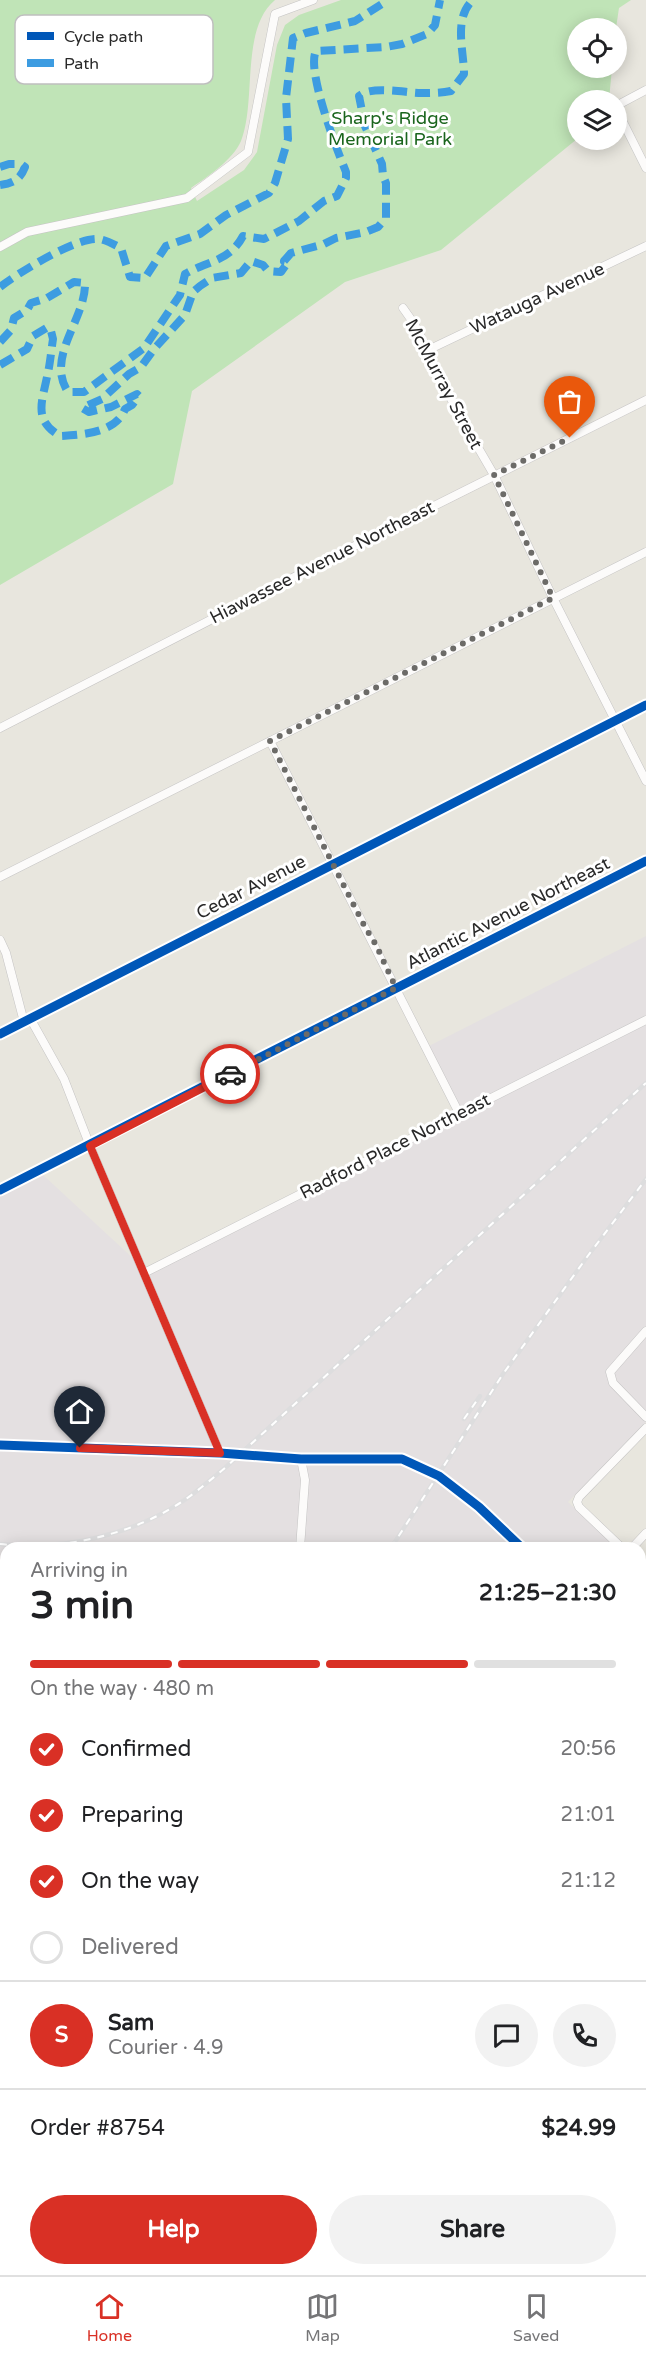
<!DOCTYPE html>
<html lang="en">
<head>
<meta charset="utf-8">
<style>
	:root { --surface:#fff; --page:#f2f2f2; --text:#202124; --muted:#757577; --line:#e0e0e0; --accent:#d93025 }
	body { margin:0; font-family:"Varela Round",sans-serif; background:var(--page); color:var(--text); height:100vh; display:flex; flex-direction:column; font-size:22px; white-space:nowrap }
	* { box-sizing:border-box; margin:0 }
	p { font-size:20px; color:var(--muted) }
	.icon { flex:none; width:33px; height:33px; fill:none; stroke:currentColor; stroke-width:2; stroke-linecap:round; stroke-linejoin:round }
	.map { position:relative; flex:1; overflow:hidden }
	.details { position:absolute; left:0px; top:1542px; width:646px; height:734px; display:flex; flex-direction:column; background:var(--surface); border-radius:18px 18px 0 0; box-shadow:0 3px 15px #0003 }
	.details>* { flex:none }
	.controls { position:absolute; left:567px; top:18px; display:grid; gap:12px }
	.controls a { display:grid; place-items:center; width:60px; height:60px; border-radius:50%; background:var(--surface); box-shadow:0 3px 15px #0003; font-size:30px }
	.pin { position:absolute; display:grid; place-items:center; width:51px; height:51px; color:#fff; margin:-62px -26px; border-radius:50% 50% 50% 0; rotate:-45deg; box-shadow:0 0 6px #0007 }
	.pin .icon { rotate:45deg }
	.courier { position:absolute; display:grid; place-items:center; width:60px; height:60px; margin:-30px; border:4px solid #d93025; border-radius:50%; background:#fff; color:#222; box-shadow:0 2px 8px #0007 }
	.summary em { font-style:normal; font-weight:700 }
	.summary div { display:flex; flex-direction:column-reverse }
	.summary { display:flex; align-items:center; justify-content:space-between; height:102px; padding:0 30px }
	h1 { font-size:39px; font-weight:700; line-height:45px }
	.bar { display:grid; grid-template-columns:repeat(4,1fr); gap:9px 6px; align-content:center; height:72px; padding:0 30px }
	.bar i { height:8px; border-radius:4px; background:var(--line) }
	.bar .selected { background:var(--accent) }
	.bar p { grid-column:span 4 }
	.line { display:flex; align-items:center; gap:15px; padding:0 30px; border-top:2px solid var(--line) }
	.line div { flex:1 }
	.round { display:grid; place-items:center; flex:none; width:63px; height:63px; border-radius:32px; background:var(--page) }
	ol { padding:0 30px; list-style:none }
	li { display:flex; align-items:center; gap:18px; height:66px }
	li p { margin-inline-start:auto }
	li .icon { padding:6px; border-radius:50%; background:var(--accent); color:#fff; stroke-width:4 }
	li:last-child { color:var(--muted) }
	li i { width:33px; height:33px; border:3px solid var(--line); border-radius:50% }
	.action { display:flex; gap:12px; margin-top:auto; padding:12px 30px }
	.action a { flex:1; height:69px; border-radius:36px; background:var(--accent); color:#fff; font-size:24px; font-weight:700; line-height:69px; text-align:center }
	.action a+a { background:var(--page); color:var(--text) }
	.dock { display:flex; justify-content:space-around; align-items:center; height:84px; border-top:2px solid var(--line); background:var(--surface); font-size:16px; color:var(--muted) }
	.dock a { display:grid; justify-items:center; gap:3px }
	.dock .selected { color:var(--accent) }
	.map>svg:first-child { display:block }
	.industrial { fill:#e4e0e1 }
	.green { fill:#c0e4b7 }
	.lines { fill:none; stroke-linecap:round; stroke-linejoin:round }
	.street-casing { stroke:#c5c4c4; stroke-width:9 }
	.secondary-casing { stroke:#c5c4c4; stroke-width:12 }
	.street { stroke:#fcfbfa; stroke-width:8 }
	.secondary { stroke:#fcfbfa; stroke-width:10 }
	.rail-casing { stroke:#ddddde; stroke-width:4.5 }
	.rail { stroke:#fff; stroke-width:2; stroke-dasharray:7; stroke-linecap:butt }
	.quiet { stroke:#3d9ce1; stroke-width:8; stroke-dasharray:15 8; stroke-linecap:butt }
	.cycleway-casing { stroke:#fff; stroke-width:13 }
	.cycleway { stroke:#0057b8; stroke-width:9 }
	.done { stroke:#6c6b68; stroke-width:6; stroke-dasharray:0 10.8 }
	.route { stroke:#d93025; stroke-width:8 }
	.labels { text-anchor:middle; stroke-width:6; stroke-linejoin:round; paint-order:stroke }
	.park-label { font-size:18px; fill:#1a651d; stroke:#fff }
	.street-label { font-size:18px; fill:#292929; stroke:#fff }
	.key { fill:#fff; stroke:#bfbfbf; stroke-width:1.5 }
	.key-label { font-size:16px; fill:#292929 }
</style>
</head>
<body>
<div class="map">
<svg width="646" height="2275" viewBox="0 0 646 2275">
	<rect width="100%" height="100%" fill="#e8e6de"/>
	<path class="industrial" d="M646,936V1422L568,1502L617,1548H6V2270H640L641,1570L646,1575V2275H0V1195L42,1174L150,1274L463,1115L427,1047Z"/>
	<path class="green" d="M0,0H275C240,29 257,101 241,141C233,160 207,177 191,188L197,201L244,170L257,152L277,45L285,25L299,15L341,0H631L619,8L616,28H578V68H612L609,100H578L577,139L441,250L345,282L192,391L173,484L0,585Z"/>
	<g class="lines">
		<defs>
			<path id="street" d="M616,106L646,90
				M616,108L646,168
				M0,247L27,232L187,198L248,152L275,14L313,0
				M403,308L415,325L458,413L494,475L553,598L646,781
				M428,350L646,246
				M0,728L376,535L646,400
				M270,741L459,1113
				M0,877L646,552
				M0,940L6,953L24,1022
				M30,1018L64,1079L90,1146L220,1453
				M0,1034L646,705
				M0,1190L646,861
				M144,1273L646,1020
				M646,1331L610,1372L613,1383L646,1417
				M300,1548L305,1480L301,1459
				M622,1548L579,1507L577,1502L579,1497L646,1428
				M632,1548L646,1533
				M640,1753L646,1747
				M640,1948L646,1943
				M0,2241L6,2236"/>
			<path id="secondary" d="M0,1445L220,1453L301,1459H402L439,1476L479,1507L522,1548
				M640,1661L646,1666"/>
		</defs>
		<use href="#street" class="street-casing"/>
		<use href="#secondary" class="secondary-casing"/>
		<use href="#street" class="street"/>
		<use href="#secondary" class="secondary"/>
		<defs>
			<path id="rail" d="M464,1419L480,1396
				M0,1544C62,1551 134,1535 186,1499C200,1489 213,1478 226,1467L646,1083
				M391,1548L503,1374L587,1257L646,1179
				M0,1949L6,1956
				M0,1986L6,1992
				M0,2000L6,2007
				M577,2270L583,2275"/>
		</defs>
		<use href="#rail" class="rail-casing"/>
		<use href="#rail" class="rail"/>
		<path class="quiet" d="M0,167L9,164H21L25,167C20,180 13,183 0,185
			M0,287C18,273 78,236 99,239C106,240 115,245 121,248L130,277L145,278L166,246L200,234L226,215L269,193L275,183L288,139L286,98L293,38L306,33L355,21L388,0
			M0,342L11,330L14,318L27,310L31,303L47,298L74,282L85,283C86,319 45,357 68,392H84L144,348L180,295L185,274C209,260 229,262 243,236L264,239L299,221L324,201L337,196L346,178V172C337,150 306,70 316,51L386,47L402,44L427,34L435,25L440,0
			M0,365L27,349L33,336L48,327L51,331L53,339C51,352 50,365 47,377C42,402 33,420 60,436C82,435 116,433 125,409L132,405L139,396L137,394L111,407L89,412L82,408L102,399L129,374L141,367L154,349L185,315L193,292L200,286L212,278L241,273L251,261L263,265L268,271L281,272L288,262L284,261L291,253L324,244L336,238L366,232L378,227L386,218V183L383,176L382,164L365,126L359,96C371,85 406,93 421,93C431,93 441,93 451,91L464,74C464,51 453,18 473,0"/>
		<defs>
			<path id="cycleway" d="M0,1034L646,705
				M0,1190L646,861
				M0,1445L220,1453L301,1459H402L439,1476L479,1507L522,1548"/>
		</defs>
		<use href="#cycleway" class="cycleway-casing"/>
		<use href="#cycleway" class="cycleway"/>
	</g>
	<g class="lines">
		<path class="done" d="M230,1074L396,988L376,945L365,927L270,741L553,598L494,475L570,438"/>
		<path class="route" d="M80,1448L220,1453L90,1146L230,1074"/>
	</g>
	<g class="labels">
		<g class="park-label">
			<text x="390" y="124">Sharp's Ridge<tspan x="390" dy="21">Memorial Park</tspan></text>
		</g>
		<g class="street-label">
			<text transform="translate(537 298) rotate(-25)" y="6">Watauga Avenue</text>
			<text transform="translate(444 384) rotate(62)" y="6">McMurray Street</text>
			<text transform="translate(322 562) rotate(-27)" y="6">Hiawassee Avenue Northeast</text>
			<text transform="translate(251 887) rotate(-27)" y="6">Cedar Avenue</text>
			<text transform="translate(508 913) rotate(-27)" y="6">Atlantic Avenue Northeast</text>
			<text transform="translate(395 1146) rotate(-27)" y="6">Radford Place Northeast</text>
		</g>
	</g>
	<rect x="15" y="15" width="198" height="69" rx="9" class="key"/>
	<rect x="27" y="32" width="27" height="8" fill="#0057b8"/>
	<rect x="27" y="59" width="27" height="8" fill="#3d9ce1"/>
	<g class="key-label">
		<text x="64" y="42">Cycle path</text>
		<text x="64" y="69">Path</text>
	</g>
</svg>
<div class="controls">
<a><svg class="icon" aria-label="locate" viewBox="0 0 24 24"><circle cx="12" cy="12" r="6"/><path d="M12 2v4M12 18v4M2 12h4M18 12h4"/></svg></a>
<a><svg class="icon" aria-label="layers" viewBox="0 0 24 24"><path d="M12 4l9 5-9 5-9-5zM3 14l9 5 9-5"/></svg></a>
</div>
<div class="pin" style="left:570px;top:438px;background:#ea580c"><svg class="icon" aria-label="bag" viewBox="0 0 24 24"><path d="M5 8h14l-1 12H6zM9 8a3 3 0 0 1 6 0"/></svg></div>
<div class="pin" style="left:80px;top:1448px;background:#1f2937"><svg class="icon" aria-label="home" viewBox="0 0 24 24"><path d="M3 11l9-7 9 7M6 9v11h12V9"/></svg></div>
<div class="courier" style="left:230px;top:1074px"><svg class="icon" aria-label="car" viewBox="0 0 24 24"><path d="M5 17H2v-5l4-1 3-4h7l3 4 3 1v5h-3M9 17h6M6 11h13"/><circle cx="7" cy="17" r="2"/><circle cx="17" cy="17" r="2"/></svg></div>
<section class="details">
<div class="summary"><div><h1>3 min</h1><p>Arriving in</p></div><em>21:25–21:30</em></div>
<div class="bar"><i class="selected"></i><i class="selected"></i><i class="selected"></i><i></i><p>On the way · 480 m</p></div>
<ol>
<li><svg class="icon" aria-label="check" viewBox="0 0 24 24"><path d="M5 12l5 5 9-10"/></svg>Confirmed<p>20:56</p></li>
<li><svg class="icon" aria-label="check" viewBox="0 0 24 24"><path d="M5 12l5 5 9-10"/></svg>Preparing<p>21:01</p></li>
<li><svg class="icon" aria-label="check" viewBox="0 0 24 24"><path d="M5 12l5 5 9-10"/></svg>On the way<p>21:12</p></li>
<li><i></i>Delivered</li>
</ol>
<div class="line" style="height:108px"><b class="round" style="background:var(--accent);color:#fff">S</b><div><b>Sam</b><p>Courier · 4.9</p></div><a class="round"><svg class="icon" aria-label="chat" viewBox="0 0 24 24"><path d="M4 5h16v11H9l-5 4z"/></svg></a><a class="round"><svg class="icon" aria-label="phone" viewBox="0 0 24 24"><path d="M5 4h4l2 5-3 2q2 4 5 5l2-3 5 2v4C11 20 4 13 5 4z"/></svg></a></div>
<div class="line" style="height:78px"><div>Order #8754</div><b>$24.99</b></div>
<div class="action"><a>Help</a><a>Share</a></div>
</section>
</div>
<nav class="dock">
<a class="selected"><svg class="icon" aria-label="home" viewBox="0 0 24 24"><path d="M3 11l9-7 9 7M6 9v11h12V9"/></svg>Home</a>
<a><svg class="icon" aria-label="map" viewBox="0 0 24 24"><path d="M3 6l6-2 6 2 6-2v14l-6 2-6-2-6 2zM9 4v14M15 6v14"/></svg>Map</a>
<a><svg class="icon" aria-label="saved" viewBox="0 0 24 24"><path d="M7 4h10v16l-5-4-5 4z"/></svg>Saved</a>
</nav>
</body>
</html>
